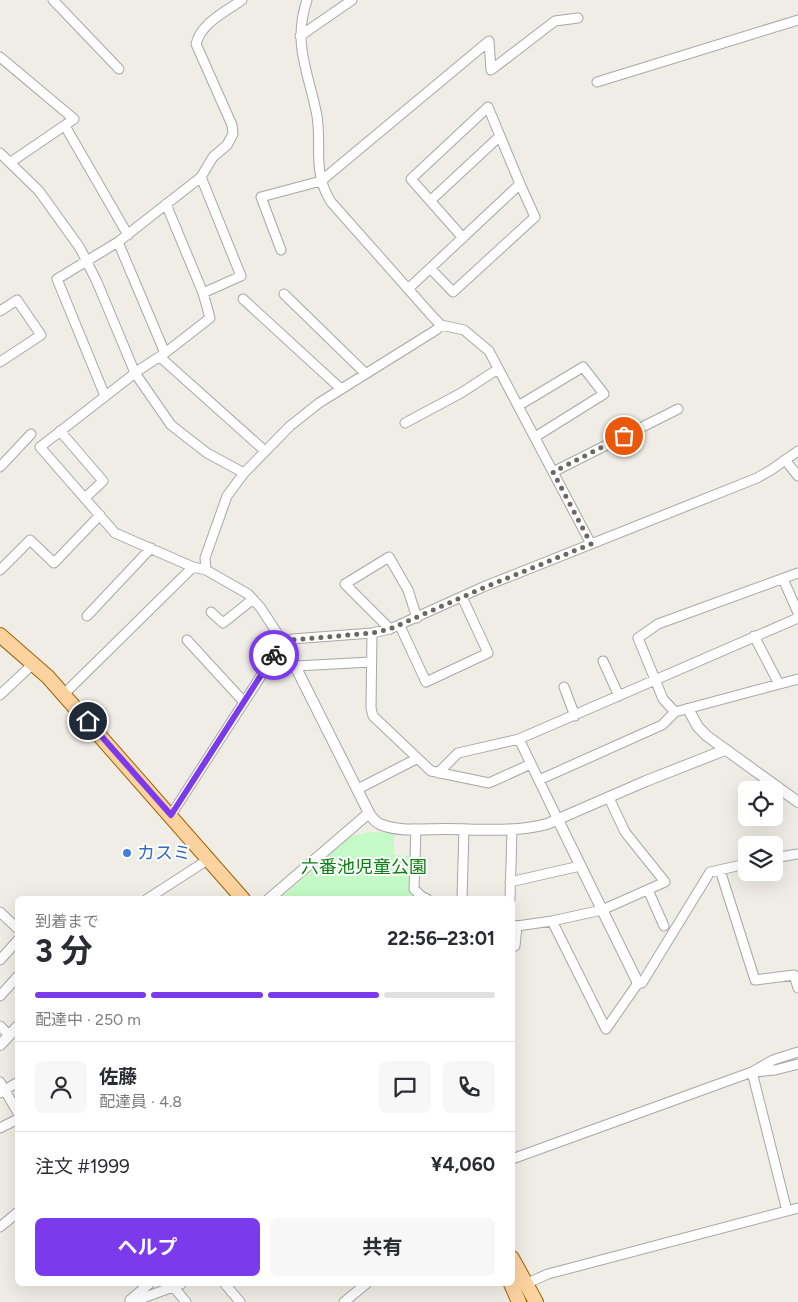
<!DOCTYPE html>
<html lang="ja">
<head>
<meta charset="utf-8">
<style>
	:root { --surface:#fff; --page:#f7f7f7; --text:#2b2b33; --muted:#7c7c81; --line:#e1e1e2; --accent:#7c3aed }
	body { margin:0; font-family:Figtree,"Noto Sans JP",sans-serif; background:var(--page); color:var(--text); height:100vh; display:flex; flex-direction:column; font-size:19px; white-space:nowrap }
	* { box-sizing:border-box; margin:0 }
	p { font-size:16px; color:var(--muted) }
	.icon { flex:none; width:28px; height:28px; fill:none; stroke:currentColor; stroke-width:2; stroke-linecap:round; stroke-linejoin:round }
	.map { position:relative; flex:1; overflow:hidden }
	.drawer { position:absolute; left:15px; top:896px; width:500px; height:390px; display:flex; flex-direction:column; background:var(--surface); border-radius:8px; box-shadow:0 5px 20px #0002 }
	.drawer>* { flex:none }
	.tools { position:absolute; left:738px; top:781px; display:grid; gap:10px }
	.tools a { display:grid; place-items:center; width:45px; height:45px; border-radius:8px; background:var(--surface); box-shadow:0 5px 20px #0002; font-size:25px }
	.pin { position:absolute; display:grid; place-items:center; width:42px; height:42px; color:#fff; margin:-21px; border:2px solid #fff; border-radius:50%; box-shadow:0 1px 5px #0007 }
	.courier { position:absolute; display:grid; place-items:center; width:50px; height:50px; margin:-25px; border:4px solid #7c3aed; border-radius:50%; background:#fff; color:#222; box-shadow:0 1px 6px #0007 }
	.overview em { font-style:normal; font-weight:700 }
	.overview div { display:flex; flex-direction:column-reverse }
	.overview { display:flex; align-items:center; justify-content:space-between; height:85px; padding:0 20px }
	h1 { font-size:32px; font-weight:700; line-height:38px }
	.bar { display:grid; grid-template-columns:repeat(4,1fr); gap:8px 5px; align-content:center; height:60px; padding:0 20px }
	.bar i { height:6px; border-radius:4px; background:var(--line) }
	.bar .current { background:var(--accent) }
	.bar p { grid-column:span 4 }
	.line { display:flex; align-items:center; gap:12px; padding:0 20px; border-top:1px solid var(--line) }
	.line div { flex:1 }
	.round { display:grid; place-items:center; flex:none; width:52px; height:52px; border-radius:8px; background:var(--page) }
	.cta { display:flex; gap:10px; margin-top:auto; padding:10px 20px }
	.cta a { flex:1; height:58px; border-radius:8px; background:var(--accent); color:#fff; font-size:20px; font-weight:700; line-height:58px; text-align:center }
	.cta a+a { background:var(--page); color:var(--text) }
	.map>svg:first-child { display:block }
	.park { fill:#c4fac6 }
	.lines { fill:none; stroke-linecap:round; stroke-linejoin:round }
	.minor-casing { stroke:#a7a7a7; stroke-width:11 }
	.tertiary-casing { stroke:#a7a7a7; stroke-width:12 }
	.primary-casing { stroke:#9b6400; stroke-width:16 }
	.minor { stroke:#fff; stroke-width:9 }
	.tertiary { stroke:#fff; stroke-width:10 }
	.primary { stroke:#fcd29f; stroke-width:14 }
	.done { stroke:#696865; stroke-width:5; stroke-dasharray:0 9 }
	.route { stroke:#7c3aed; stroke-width:6 }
	.shop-dot { fill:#3f7fe0; stroke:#fff; stroke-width:2 }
	.labels { text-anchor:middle; stroke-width:4; stroke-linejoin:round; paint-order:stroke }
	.shop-label { font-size:18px; fill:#366cbe; stroke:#fff; text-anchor:start }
	.park-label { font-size:18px; fill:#0b8012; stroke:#fff }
</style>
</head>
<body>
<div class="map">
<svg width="798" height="1302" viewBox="0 0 798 1302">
	<rect width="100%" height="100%" fill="#f0ede6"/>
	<path class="park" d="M370,832L394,833V855L412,856L411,896L406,899H280L349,837Z"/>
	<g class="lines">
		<defs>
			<path id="minor" d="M53,0L119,69
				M307,0C292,45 309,73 317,116C322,149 312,171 331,202L433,317L441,325L464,330L489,351L591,544
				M300,36L352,0
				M0,57L74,119L11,162
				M597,82L798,20
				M65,126L128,235
				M0,153L39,191L80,248L97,282L135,373L171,425L207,453L244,473
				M201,177L241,276L203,293
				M430,201L500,136
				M166,204L203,293L210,318L165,353L139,370L40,447L115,533L193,567L206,570
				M463,238L411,179L488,107L520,184
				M118,242L165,353
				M281,250L261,197L321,181L489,41L491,70L555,21L578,18
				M408,289L520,184L535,217L453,292L431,269
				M284,294L365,373
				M243,299L340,388
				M0,311L17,300L41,335L0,362
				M160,357L265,451
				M105,396L57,279L118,242L201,177L213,157L227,145L233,134L232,125L196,44C201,23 225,12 242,0
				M518,406L583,367L604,394L535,437
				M405,423L461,393L498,369
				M60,431L103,481L85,498
				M785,460L798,476
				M0,467L31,434
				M553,472L678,409
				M0,570L30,540L54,563L100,515
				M783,579L798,613
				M211,612L223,623L253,599
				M87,616L151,548
				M400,626L426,682L488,653L462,597
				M390,629L345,584L389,557L408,590L417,618
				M372,633L371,708L373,716L431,771L489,783L531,764
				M754,636L779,684
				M187,640L244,702
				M283,642L260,607L248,594L206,570L205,558L227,496L244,473L290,426L319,403L436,330L441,325
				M603,661L619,696
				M296,666L371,662
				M564,687L575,716
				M64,694L193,567
				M0,695L34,663
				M675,712L663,699L638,638L658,624L798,573
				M519,739L558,820
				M438,773L458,753L519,739L798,618
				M539,780L662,725L675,712L798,679
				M358,789L416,759
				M171,815L283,642L292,639L372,633L390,629L483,587L757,478L771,470L798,451
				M416,829L414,889L421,896L427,899
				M774,858L798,854
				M720,870L755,980L794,975L798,988
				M510,882L580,866
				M648,890L664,926
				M147,899L209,859
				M462,899L464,829
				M510,899L512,830
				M0,912L18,929
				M552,921L606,1029L638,983H642L710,872L746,864
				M512,925L517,926L552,921L602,910L665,882L625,832L609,798
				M512,947L515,946L517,926
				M0,960L18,940
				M0,996L18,976
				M0,1026L9,1035
				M752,1072L787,1211
				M755,1072L775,1070L798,1064
				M0,1082L18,1113
				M0,1093L18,1082
				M0,1128L18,1119
				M512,1159L752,1072L773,1060L798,1052
				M0,1227L18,1212
				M171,1284L186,1302
				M225,1284L240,1302
				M525,1284L548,1274L798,1208
				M130,1300L149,1284
				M132,1302L181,1284
				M344,1302L366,1284"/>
			<path id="tertiary" d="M283,642L369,813C372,818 376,823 382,825C401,832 425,829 444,829C478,829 514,833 547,824L646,781L725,750
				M688,709L698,727L707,736L798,802
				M558,820L638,983
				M269,899L369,813
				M0,1045L18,1026"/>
			<path id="primary" d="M0,635L48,677L243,899
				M512,1258L536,1302
				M511,1284L519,1302"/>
		</defs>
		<use href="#minor" class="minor-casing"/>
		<use href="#tertiary" class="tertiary-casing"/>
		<use href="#primary" class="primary-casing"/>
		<use href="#minor" class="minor"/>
		<use href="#tertiary" class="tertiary"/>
		<use href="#primary" class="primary"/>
	</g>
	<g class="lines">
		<path class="done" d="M274,655L283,642L292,640L372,633L390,629L483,588L591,544L553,472L624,436"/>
		<path class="route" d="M88,721L171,815L274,655"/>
	</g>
	<circle class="shop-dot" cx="127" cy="853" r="5"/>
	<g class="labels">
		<g class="shop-label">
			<text x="137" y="859">カスミ</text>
		</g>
		<g class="park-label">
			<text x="364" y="873">六番池児童公園</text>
		</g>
	</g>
</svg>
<div class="tools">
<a><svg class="icon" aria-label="locate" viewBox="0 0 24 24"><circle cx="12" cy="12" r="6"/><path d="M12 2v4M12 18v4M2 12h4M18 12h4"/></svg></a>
<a><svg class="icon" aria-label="layers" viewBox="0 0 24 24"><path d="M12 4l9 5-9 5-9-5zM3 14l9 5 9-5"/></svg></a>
</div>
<div class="pin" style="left:624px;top:436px;background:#ea580c"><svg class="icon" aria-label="bag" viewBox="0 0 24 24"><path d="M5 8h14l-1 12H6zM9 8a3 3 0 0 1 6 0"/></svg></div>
<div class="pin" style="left:88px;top:721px;background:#1f2937"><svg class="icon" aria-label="home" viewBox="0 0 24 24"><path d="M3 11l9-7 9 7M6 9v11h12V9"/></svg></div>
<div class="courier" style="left:274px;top:655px"><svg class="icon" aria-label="bike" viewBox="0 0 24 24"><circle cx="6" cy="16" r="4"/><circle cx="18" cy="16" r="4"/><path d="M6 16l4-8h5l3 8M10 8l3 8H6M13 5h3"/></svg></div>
<section class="drawer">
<div class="overview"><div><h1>3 分</h1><p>到着まで</p></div><em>22:56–23:01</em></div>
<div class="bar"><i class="current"></i><i class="current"></i><i class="current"></i><i></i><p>配達中 · 250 m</p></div>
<div class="line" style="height:90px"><a class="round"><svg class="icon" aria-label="person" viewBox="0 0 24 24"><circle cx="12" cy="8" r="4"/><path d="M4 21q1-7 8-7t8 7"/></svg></a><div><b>佐藤</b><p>配達員 · 4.8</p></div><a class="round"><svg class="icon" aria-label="chat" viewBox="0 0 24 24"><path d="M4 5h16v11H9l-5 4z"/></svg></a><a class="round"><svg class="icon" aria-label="phone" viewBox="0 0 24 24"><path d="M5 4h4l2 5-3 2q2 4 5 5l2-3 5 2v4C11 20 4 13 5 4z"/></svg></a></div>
<div class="line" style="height:65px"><div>注文 #1999</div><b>¥4,060</b></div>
<div class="cta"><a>ヘルプ</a><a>共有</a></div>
</section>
</div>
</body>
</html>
